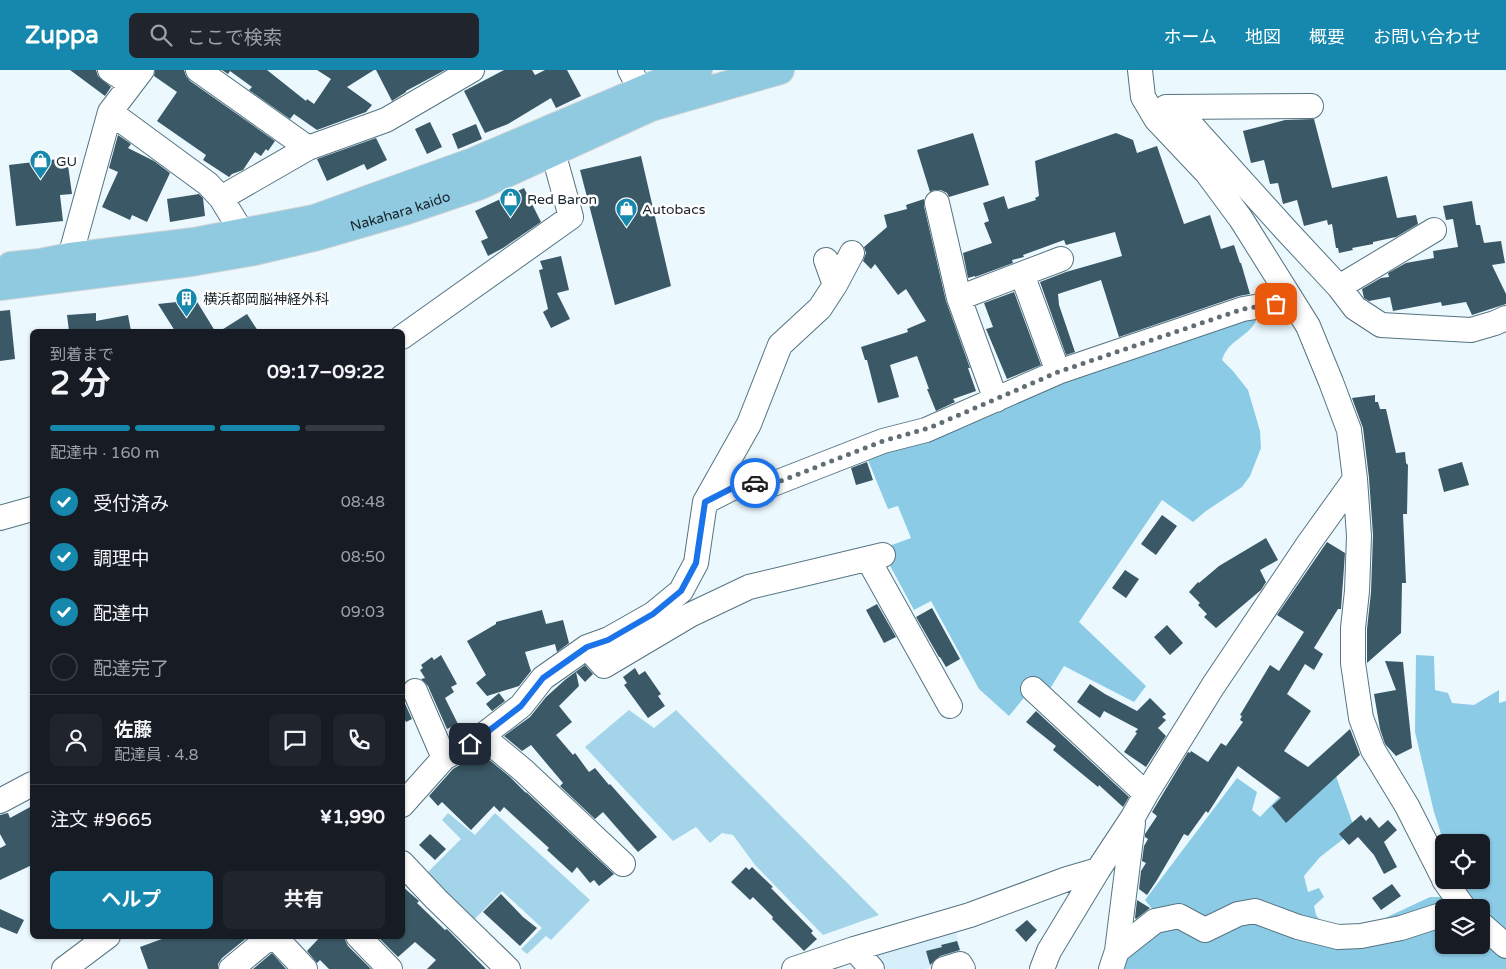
<!DOCTYPE html>
<html lang="ja">
<head>
<meta charset="utf-8">
<style>
	:root { --surface:#171b24; --page:#20242c; --text:#f1f3f6; --muted:#9ea1a6; --line:#363941; --accent:#1688ad }
	body { margin:0; font-family:"Varela Round","Noto Sans JP",sans-serif; background:var(--page); color:var(--text); height:100vh; display:flex; flex-direction:column; font-size:19px; white-space:nowrap }
	* { box-sizing:border-box; margin:0 }
	p { font-size:16px; color:var(--muted) }
	.icon { flex:none; width:28px; height:28px; fill:none; stroke:currentColor; stroke-width:2; stroke-linecap:round; stroke-linejoin:round }
	.map { position:relative; flex:1; overflow:hidden }
	.details { position:absolute; left:30px; top:259px; width:375px; height:610px; display:flex; flex-direction:column; background:var(--surface); border-radius:8px; box-shadow:0 1px 4px #0004 }
	.details>* { flex:none }
	.fabs { position:absolute; left:1435px; top:764px; display:grid; gap:10px }
	.fabs a { display:grid; place-items:center; width:55px; height:55px; border-radius:8px; background:var(--surface); box-shadow:0 1px 4px #0004; font-size:25px }
	.pin { position:absolute; display:grid; place-items:center; width:42px; height:42px; color:#fff; margin:-21px; border-radius:10px; box-shadow:0 2px 8px #0006 }
	.courier { position:absolute; display:grid; place-items:center; width:50px; height:50px; margin:-25px; border:4px solid #1a73e8; border-radius:50%; background:#fff; color:#222; box-shadow:0 1px 6px #0007 }
	.summary em { font-style:normal; font-weight:700 }
	.summary div { display:flex; flex-direction:column-reverse }
	.summary { display:flex; align-items:center; justify-content:space-between; height:85px; padding:0 20px }
	h1 { font-size:32px; font-weight:700; line-height:38px }
	.bar { display:grid; grid-template-columns:repeat(4,1fr); gap:8px 5px; align-content:center; height:60px; padding:0 20px }
	.bar i { height:6px; border-radius:4px; background:var(--line) }
	.bar .active { background:var(--accent) }
	.bar p { grid-column:span 4 }
	.line { display:flex; align-items:center; gap:12px; padding:0 20px; border-top:1px solid var(--line) }
	.line div { flex:1 }
	.round { display:grid; place-items:center; flex:none; width:52px; height:52px; border-radius:8px; background:var(--page) }
	ol { padding:0 20px; list-style:none }
	li { display:flex; align-items:center; gap:15px; height:55px }
	li p { margin-inline-start:auto }
	li .icon { padding:5px; border-radius:50%; background:var(--accent); color:#fff; stroke-width:4 }
	li:last-child { color:var(--muted) }
	li i { width:28px; height:28px; border:2px solid var(--line); border-radius:50% }
	.button { display:flex; gap:10px; margin-top:auto; padding:10px 20px }
	.button a { flex:1; height:58px; border-radius:8px; background:var(--accent); color:#fff; font-size:20px; font-weight:700; line-height:58px; text-align:center }
	.button a+a { background:var(--page); color:var(--text) }
	header { display:flex; align-items:center; gap:30px; box-sizing:border-box; height:70px; padding:0 25px; background:var(--accent); color:#fff }
	header strong { font-size:24px }
	nav { display:flex; gap:28px; margin-inline-start:auto; font-size:18px }
	.search { width:350px; height:45px; background:var(--page); display:flex; align-items:center; gap:12px; box-sizing:border-box; padding:0 18px; border-radius:8px; color:var(--muted); font-size:19px }
	.map>svg:first-child { display:block }
	.built { fill:#d6effb }
	.green { fill:#a4d4ea }
	.forest { fill:#8ccbe6; fill-rule:evenodd }
	.building { fill:#3a5865 }
	.lines { fill:none; stroke-linecap:round; stroke-linejoin:round }
	.minor-casing { stroke:#557481; stroke-width:26 }
	.major-casing { stroke:#d1d3d4; stroke-width:30 }
	.minor { stroke:#fff; stroke-width:24 }
	.major { stroke:#90cae1; stroke-width:28 }
	.done { stroke:#616e74; stroke-width:5; stroke-dasharray:0 9 }
	.route { stroke:#1a73e8; stroke-width:6 }
	.labels { text-anchor:middle; stroke-width:5; stroke-linejoin:round; paint-order:stroke }
	.poi-label { font-size:14px; fill:#17242a; stroke:#fff; text-anchor:start }
	.street-label { font-size:14px; fill:#17242a; stroke:#fff }
</style>
</head>
<body>
<header>
<strong>Zuppa</strong>
<div class="search"><svg class="icon" aria-label="search" viewBox="0 0 24 24"><circle cx="10" cy="10" r="6"/><path d="M15 15l6 6"/></svg>ここで検索</div>
<nav><a>ホーム</a><a>地図</a><a>概要</a><a>お問い合わせ</a></nav>
</header>
<div class="map">
<svg width="1506" height="899" viewBox="0 0 1506 899">
	<rect width="100%" height="100%" fill="#ebf8fe"/>
	<path class="built" d="M955,858L963,889L923,899H884L872,885Z"/>
	<path class="green" d="M629,640L654,658L676,640L879,845L823,865L755,795L733,765L722,763L710,773L696,757L673,771L585,677Z
		M448,743L475,765L495,743L590,830L551,870L546,866L527,884L521,879L542,858L502,821L471,853L423,807L461,769L442,750Z"/>
	<path class="forest" d="M1254,245L1256,251C1247,268 1228,270 1222,290L1233,301L1248,320L1260,361L1261,378L1250,406L1242,417L1206,441L1193,452L1162,430L1079,552L1146,616L1134,632L1064,596L1048,622L1035,614L1009,646L979,619L931,531L914,540L881,479L911,468L898,436L888,439L865,383L1058,304Z
		M1416,585L1434,586L1435,620L1448,623L1452,633L1474,635L1499,620V633L1506,631V899H1114L1153,840L1145,830L1237,708L1257,722L1252,740L1260,747L1284,722L1336,706L1355,760L1320,787L1304,806L1308,822L1319,818L1324,827L1314,836L1316,845L1329,861L1383,849L1430,827H1467L1459,810H1481V772L1444,773L1434,742L1415,662ZM1444,838H1481V875H1444Z"/>
	<path class="building" d="M70,0H96L98,6L111,17L105,26Z
		M155,0H184L186,6L190,11L275,71L268,81L266,79L261,86L255,82L243,100L232,104L229,107L203,90L206,85L157,51L177,22L154,6Z
		M222,0H267L306,31L307,29L314,34L331,9L317,0H374L347,17L372,35L366,42L317,60L294,44L290,49L249,20L252,17L230,1L228,4Z
		M376,0H445L406,21V22L392,31Z
		M504,0H532L535,5L545,0H567L581,26L556,38L551,28L508,54L485,63L464,21Z
		M1314,49L1332,118L1387,106L1397,148L1416,145L1418,154L1396,167L1373,172V174L1352,178L1353,180L1339,183L1338,178H1336L1332,154L1328,155L1327,150L1304,156L1297,130L1283,134L1278,113L1270,114L1264,90L1251,93L1243,61L1285,50Z
		M430,52L442,77L427,84L415,59Z
		M476,54L482,69L458,79L452,64Z
		M973,63L989,115L949,127L947,123L941,120H934L930,122L917,80Z
		M1116,63L1133,70L1137,83L1157,76L1184,154L1210,145L1221,179L1234,175L1240,193H1241L1250,224L1239,226L1119,267L1101,210L1058,224L1059,235L1075,282L1066,285L1040,212L1066,202L1122,186L1115,162L1066,175L1064,170L1023,185L1024,187L1012,190L1013,193L975,207V206L968,208L963,183L992,173L984,153L989,151L983,133L1004,126L1008,139L1036,130L1035,128L1039,126L1035,91Z
		M118,65L131,74L128,78L154,91L170,103L147,152L132,145L130,150L102,137L118,102L109,98Z
		M376,68L387,90L367,100L364,94L327,111L317,89Z
		M641,86L671,216L615,235L580,100Z
		M67,88L72,124L60,125L63,151L16,156L9,95Z
		M524,118L541,152L503,178L488,186L481,171L488,168L475,141Z
		M199,124L203,128L205,146L170,152L167,129Z
		M924,129V136L946,231L970,298H968L976,321L953,329L955,332L936,341L927,319H929L917,286L890,295L899,327L878,333L867,290H865L861,277L908,262L907,259L926,251L906,219L898,225L875,194L871,199L863,191L866,183L864,177L887,157L884,145L907,139L906,135Z
		M1472,131L1476,155H1480L1484,173L1501,171L1505,193L1492,195L1506,224V234L1472,245L1466,232L1442,236L1441,232L1393,241L1390,227L1369,231L1364,228L1362,219L1381,208L1389,207L1388,203L1406,193L1434,188L1433,181L1458,177L1453,149L1446,150L1443,136Z
		M561,186L569,220L557,223L570,249L551,258L543,242L548,239L539,200L543,199L540,191Z
		M1014,222L1041,295L1007,309L986,259L993,257L984,233Z
		M196,230L215,261H175L158,234Z
		M10,240L15,289L0,291V241Z
		M96,243V251L128,245L131,261H69L67,245Z
		M247,244L258,261H220Z
		M1375,325V332H1378L1380,339H1386L1396,383L1405,382L1406,393L1408,395L1407,444H1403L1406,513H1402L1401,563L1367,593V559L1371,522L1373,465L1369,408L1363,358L1352,328Z
		M867,392L873,410L856,415L851,398Z
		M1462,392L1469,415L1444,422L1438,399Z
		M1162,445L1177,456L1156,485L1141,474Z
		M1266,468L1278,490L1260,500L1266,512L1261,520L1216,558L1204,547L1207,544L1198,535L1200,533L1189,522L1198,512L1199,513L1219,496Z
		M1327,472L1345,483L1341,539H1338L1314,578L1323,584L1314,600L1305,594L1287,624L1311,641L1284,681L1308,697L1350,659L1360,685L1286,753L1272,736L1281,728L1238,696L1208,743L1206,741L1188,766L1184,764L1157,810L1147,825L1139,819L1141,801L1146,793L1142,791L1144,776L1148,769L1145,767V764L1157,746L1152,742L1188,682L1190,683L1191,681L1208,692L1221,673L1226,676L1243,652L1240,650L1242,646L1240,645L1270,595L1279,601L1304,562L1277,545Z
		M1125,500L1139,509L1126,528L1112,518Z
		M877,534L896,567L884,573L866,540Z
		M932,538L960,589L946,597L940,587H939L916,547Z
		M542,540L546,554L563,550L569,573L557,582L555,574L525,582L531,601L519,616L487,626L476,613L486,605L467,571L496,554V552Z
		M1167,555L1183,573L1170,585L1154,567Z
		M441,585L457,614L451,617L454,622L445,628L458,654L447,659L428,616L421,609L425,608L420,600L423,598L421,595L432,587L434,590Z
		M1385,591L1403,592L1412,678L1396,686L1385,674L1380,659L1374,624L1396,620Z
		M585,595L593,604L585,612L576,602L579,616L559,636L572,652L556,665L573,685L575,683L589,702L595,698L609,715L610,714L657,767L638,782L603,742L595,749L560,716L563,713L531,675L522,681L504,666L530,647L546,627L566,609Z
		M635,598L639,605L645,601L661,624L658,626L665,636L648,648L624,615L627,613L623,607Z
		M1090,614L1105,624L1137,641L1150,628L1166,644L1162,647L1166,650L1158,658L1166,666L1146,697L1124,682L1137,663L1135,662L1138,659L1104,641L1100,648L1077,632Z
		M499,623L505,631L492,641L486,634Z
		M402,627L412,649L406,652L402,644Z
		M1036,641L1129,727L1123,737L1099,715L1098,717L1053,680L1056,676L1026,652Z
		M481,683L510,707L526,723V722L614,804L599,816L594,810L590,813L577,797L572,803L547,780L549,778L504,737L500,742L494,736L471,760L442,732L438,736L429,726L453,699Z
		M32,736V795L0,810V778L6,775L0,764V745L8,743L10,748Z
		M1361,745L1366,751L1370,747L1379,758L1388,750L1397,760L1384,772L1397,797L1384,804L1374,785L1358,767L1349,775L1339,764Z
		M430,764L446,779L435,790L419,775Z
		M746,797L749,800L752,797L773,817L771,818L813,861L811,863L817,869L804,881L772,849L773,847L753,827L750,830L731,812Z
		M1392,814L1401,826L1381,840L1372,828Z
		M402,816L419,831L417,833L445,860L447,859L486,899H427L436,890L415,872L398,887L377,866H402Z
		M501,824L523,847L537,858L520,876L483,842Z
		M1137,830L1150,838L1136,849L1135,848Z
		M0,839L24,850L17,864L0,857Z
		M1027,850L1037,860L1026,872L1015,860Z
		M170,866H249L222,888L218,894V899H148L140,877Z
		M321,866H345V870L348,876L371,899H329L320,890L317,893L307,881Z
		M957,871L960,880L940,886L930,895L926,881L942,877L941,875Z
		M272,883L286,899H253Z"/>
	<g class="lines">
		<defs>
			<path id="minor" d="M110,0L131,14
				M198,0L308,78
				M630,0L641,21
				M1140,0L1143,27L1156,49L1207,103L1241,149L1308,256L1331,312L1349,360L1355,409L1359,466L1357,521L1353,558V593L1361,648L1373,680L1407,736L1444,809
				M1166,37L1311,36
				M1175,37L1285,159L1339,217L1434,160
				M110,42L208,114L221,128L243,164
				M221,128L308,78L386,50L472,0
				M937,133L959,228L996,330
				M70,187L110,42L142,0
				M826,190L835,215
				M1022,204L1058,302
				M1339,217L1355,238L1381,255L1471,260L1495,253L1506,248
				M959,228L1061,189
				M402,267L571,147L553,82L545,66
				M705,432L742,413L773,414L883,371L926,360L1058,302L1243,239L1292,231
				M0,448L32,439
				M868,489L950,636
				M587,577L609,569L653,544L681,521L696,493L705,432L749,354L780,275L820,238L835,215L852,183
				M1033,619L1146,724
				M415,621L444,688
				M482,666L524,701L623,794
				M0,731L32,714
				M402,735L444,688L482,666L521,636L543,608L587,577L604,596L690,545L749,517L883,485
				M402,793L436,829L508,899
				M1444,810L1464,838
				M1481,854L1506,876
				M274,866L305,899
				M358,866L390,899
				M854,879L872,899
				M1117,881L1155,851L1179,846L1205,860L1238,844L1255,841L1298,857L1338,867L1361,866L1401,858L1444,844
				M64,899L108,866
				M231,899L271,866
				M794,899L854,879L970,845L1067,809L1098,800
				M944,899L960,894L963,899
				M1042,899L1049,881L1098,800L1133,747L1146,724L1213,616L1309,473L1355,409
				M1111,899L1117,881L1133,753"/>
			<g id="major">
				<path d="M11,196L40,193L70,187L194,172L314,149L473,92L657,14L698,0"/>
				<path id="s1" d="M0,216L191,192L255,181L314,167L407,140L478,116L651,37L780,0"/>
			</g>
		</defs>
		<use href="#minor" class="minor-casing"/>
		<use href="#major" class="major-casing"/>
		<use href="#minor" class="minor"/>
		<use href="#major" class="major"/>
	</g>
	<g class="lines">
		<path class="done" d="M755,413L773,414L883,371L929,358L1058,302L1243,239L1276,234"/>
		<path class="route" d="M470,674L482,666L521,636L543,608L587,577L608,570L653,544L681,521L696,493L705,432L742,413H755"/>
	</g>
	<defs>
		<symbol id="shop-pin" viewBox="-11 -11 22 30"><path d="M0 17L-7.5 6A9.5 9.5 0 1 1 7.5 6Z" fill="#1688ad" stroke="#fff"/><path d="M-5-2.5h2.3a2.7 3.5 0 0 1 5.4 0H5L5.5 6h-11ZM-1.5-2.5h3a1.5 2.3 0 0 0-3 0Z" fill="#fff"/></symbol>
		<symbol id="building-pin" viewBox="-11 -11 22 30"><path d="M0 17L-7.5 6A9.5 9.5 0 1 1 7.5 6Z" fill="#1688ad" stroke="#fff"/><path d="M-4-6H4V6H1V3H-1V6H-4ZM-2.5-4.3h1.7v1.8h-1.7ZM.8-4.3h1.7v1.8H.8ZM-2.5-1h1.7V.8h-1.7ZM.8-1h1.7V.8H.8Z" fill="#fff"/></symbol>
	</defs>
	<g fill-rule="evenodd">
		<use href="#shop-pin" x="28" y="78" width="25" height="34"/>
		<use href="#shop-pin" x="498" y="116" width="25" height="34"/>
		<use href="#shop-pin" x="614" y="126" width="25" height="34"/>
		<use href="#building-pin" x="174" y="216" width="25" height="34"/>
	</g>
	<g class="labels">
		<g class="poi-label">
			<text x="56" y="96">GU</text>
			<text x="527" y="134">Red Baron</text>
			<text x="642" y="144">Autobacs</text>
			<text x="203" y="234">横浜都岡脳神経外科</text>
		</g>
		<g class="street-label">
			<text dy="5" stroke="none"><textPath href="#s1" startOffset="408">Nakahara kaido</textPath></text>
		</g>
	</g>
</svg>
<div class="fabs">
<a><svg class="icon" aria-label="locate" viewBox="0 0 24 24"><circle cx="12" cy="12" r="6"/><path d="M12 2v4M12 18v4M2 12h4M18 12h4"/></svg></a>
<a><svg class="icon" aria-label="layers" viewBox="0 0 24 24"><path d="M12 4l9 5-9 5-9-5zM3 14l9 5 9-5"/></svg></a>
</div>
<div class="pin" style="left:1276px;top:234px;background:#ea580c"><svg class="icon" aria-label="bag" viewBox="0 0 24 24"><path d="M5 8h14l-1 12H6zM9 8a3 3 0 0 1 6 0"/></svg></div>
<div class="pin" style="left:470px;top:674px;background:#1f2937"><svg class="icon" aria-label="home" viewBox="0 0 24 24"><path d="M3 11l9-7 9 7M6 9v11h12V9"/></svg></div>
<div class="courier" style="left:755px;top:413px"><svg class="icon" aria-label="car" viewBox="0 0 24 24"><path d="M5 17H2v-5l4-1 3-4h7l3 4 3 1v5h-3M9 17h6M6 11h13"/><circle cx="7" cy="17" r="2"/><circle cx="17" cy="17" r="2"/></svg></div>
<section class="details">
<div class="summary"><div><h1>2 分</h1><p>到着まで</p></div><em>09:17–09:22</em></div>
<div class="bar"><i class="active"></i><i class="active"></i><i class="active"></i><i></i><p>配達中 · 160 m</p></div>
<ol>
<li><svg class="icon" aria-label="check" viewBox="0 0 24 24"><path d="M5 12l5 5 9-10"/></svg>受付済み<p>08:48</p></li>
<li><svg class="icon" aria-label="check" viewBox="0 0 24 24"><path d="M5 12l5 5 9-10"/></svg>調理中<p>08:50</p></li>
<li><svg class="icon" aria-label="check" viewBox="0 0 24 24"><path d="M5 12l5 5 9-10"/></svg>配達中<p>09:03</p></li>
<li><i></i>配達完了</li>
</ol>
<div class="line" style="height:90px"><a class="round"><svg class="icon" aria-label="person" viewBox="0 0 24 24"><circle cx="12" cy="8" r="4"/><path d="M4 21q1-7 8-7t8 7"/></svg></a><div><b>佐藤</b><p>配達員 · 4.8</p></div><a class="round"><svg class="icon" aria-label="chat" viewBox="0 0 24 24"><path d="M4 5h16v11H9l-5 4z"/></svg></a><a class="round"><svg class="icon" aria-label="phone" viewBox="0 0 24 24"><path d="M5 4h4l2 5-3 2q2 4 5 5l2-3 5 2v4C11 20 4 13 5 4z"/></svg></a></div>
<div class="line" style="height:65px"><div>注文 #9665</div><b>¥1,990</b></div>
<div class="button"><a>ヘルプ</a><a>共有</a></div>
</section>
</div>
</body>
</html>
